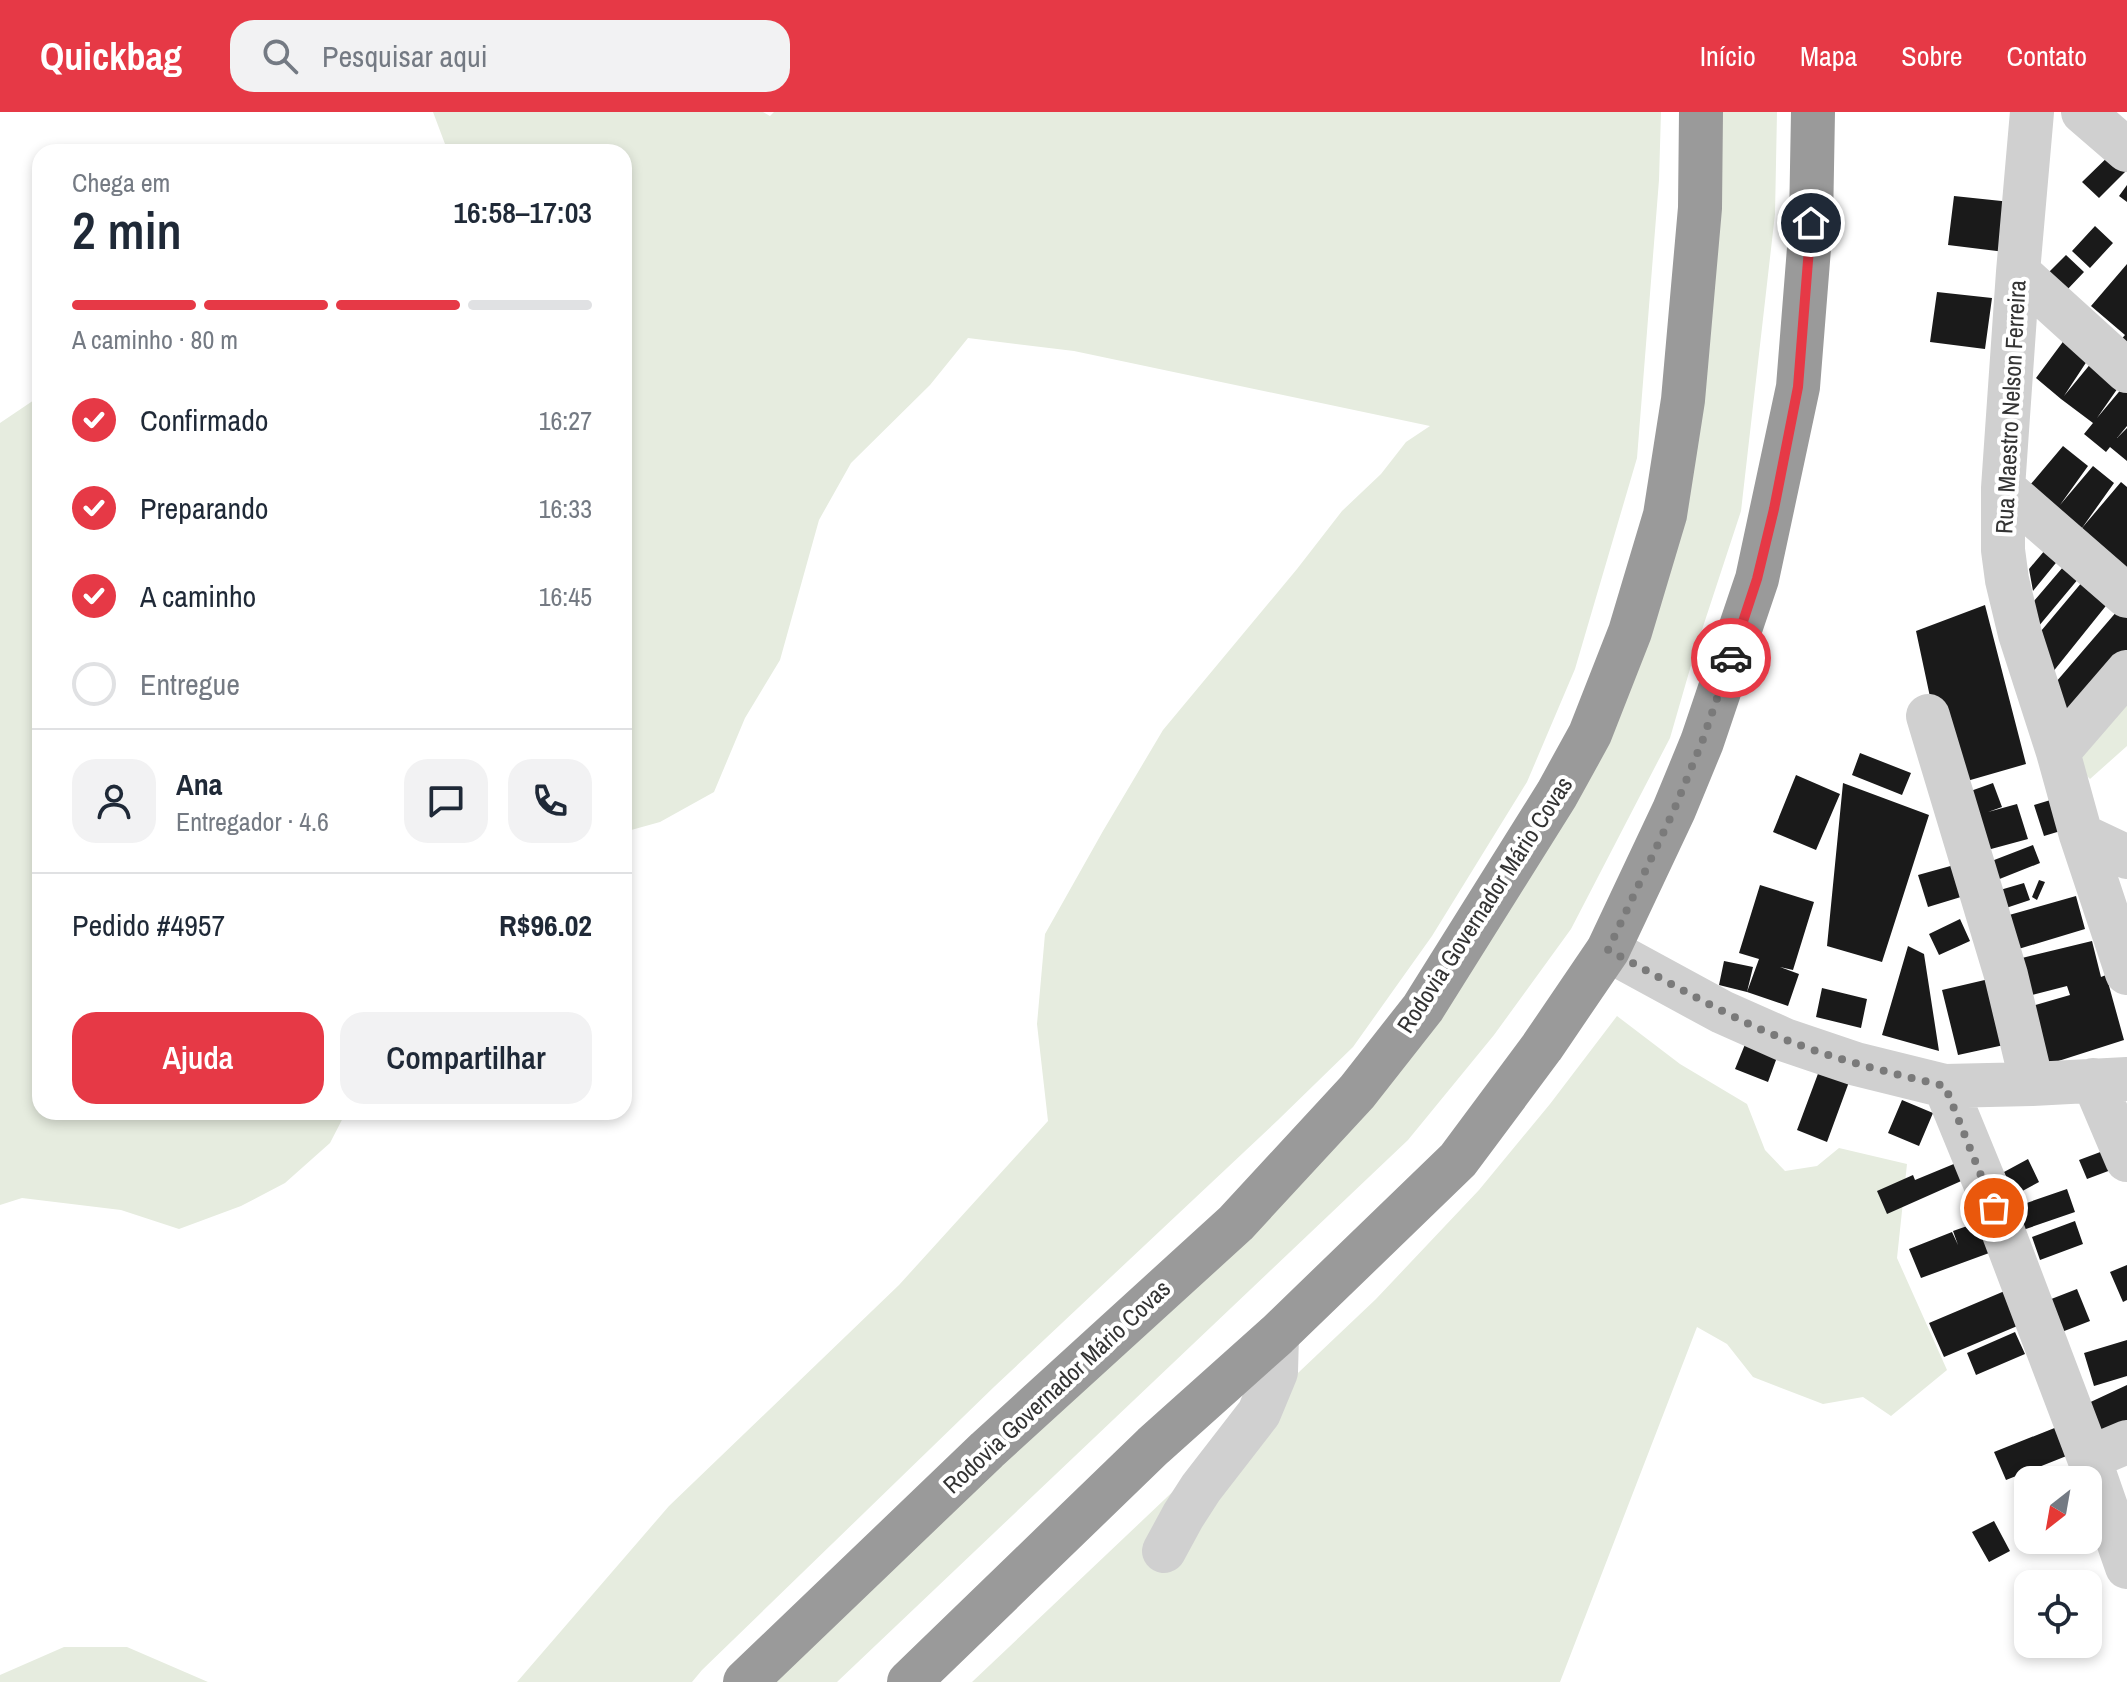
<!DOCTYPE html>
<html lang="pt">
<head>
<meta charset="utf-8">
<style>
	:root { --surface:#fff; --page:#f2f2f3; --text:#1f2937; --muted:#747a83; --line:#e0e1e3; --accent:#e63946 }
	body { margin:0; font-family:"Archivo Narrow",sans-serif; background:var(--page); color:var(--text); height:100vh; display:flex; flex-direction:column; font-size:30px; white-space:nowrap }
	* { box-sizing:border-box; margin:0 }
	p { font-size:26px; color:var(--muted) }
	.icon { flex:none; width:44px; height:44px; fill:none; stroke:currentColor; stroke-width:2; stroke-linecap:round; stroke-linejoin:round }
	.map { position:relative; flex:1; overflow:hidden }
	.drawer { position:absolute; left:32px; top:32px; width:600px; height:976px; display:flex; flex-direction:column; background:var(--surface); border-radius:24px; box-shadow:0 4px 12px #0003 }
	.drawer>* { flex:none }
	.needle { width:52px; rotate:211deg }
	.fabs { position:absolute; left:2014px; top:1354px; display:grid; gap:16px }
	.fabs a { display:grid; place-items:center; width:88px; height:88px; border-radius:16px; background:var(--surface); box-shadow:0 4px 12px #0003; font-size:40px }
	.pin { position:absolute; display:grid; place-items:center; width:68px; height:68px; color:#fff; margin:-34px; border:4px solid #fff; border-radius:50%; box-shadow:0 2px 8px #0007 }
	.courier { position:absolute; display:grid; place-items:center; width:80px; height:80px; margin:-40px; border:6px solid #e63946; border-radius:50%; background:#fff; color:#222; box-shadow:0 2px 10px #0007 }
	.headline em { font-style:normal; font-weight:600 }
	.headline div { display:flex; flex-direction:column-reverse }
	.headline { display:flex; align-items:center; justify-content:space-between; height:136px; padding:0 40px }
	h1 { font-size:52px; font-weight:600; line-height:60px }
	.bar { display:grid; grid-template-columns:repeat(4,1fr); gap:12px 8px; align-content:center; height:96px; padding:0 40px }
	.bar i { height:10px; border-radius:6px; background:var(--line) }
	.bar .current { background:var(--accent) }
	.bar p { grid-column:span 4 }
	.line { display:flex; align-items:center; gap:20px; padding:0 40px; border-top:2px solid var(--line) }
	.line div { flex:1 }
	.round { display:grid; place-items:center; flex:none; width:84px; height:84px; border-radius:24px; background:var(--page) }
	ol { padding:0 40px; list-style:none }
	li { display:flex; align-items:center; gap:24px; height:88px }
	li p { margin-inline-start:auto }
	li .icon { padding:8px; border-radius:50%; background:var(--accent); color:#fff; stroke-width:4 }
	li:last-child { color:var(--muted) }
	li i { width:44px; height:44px; border:4px solid var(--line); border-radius:50% }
	.primary-button { display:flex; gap:16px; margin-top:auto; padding:16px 40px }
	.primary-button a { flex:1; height:92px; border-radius:24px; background:var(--accent); color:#fff; font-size:32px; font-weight:600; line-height:92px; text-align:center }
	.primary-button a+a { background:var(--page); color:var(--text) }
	header { display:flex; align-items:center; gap:48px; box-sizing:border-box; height:112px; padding:0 40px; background:var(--accent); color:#fff }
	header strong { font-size:38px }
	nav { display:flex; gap:44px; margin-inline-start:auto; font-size:28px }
	.search { width:560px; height:72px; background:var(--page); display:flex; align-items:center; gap:20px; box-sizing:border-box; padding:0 28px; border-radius:24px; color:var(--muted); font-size:30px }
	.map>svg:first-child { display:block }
	.green { fill:#e6ecdf }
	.building { fill:#1a1a1a }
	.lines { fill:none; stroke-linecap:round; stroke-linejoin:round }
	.minor { stroke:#d0d0d0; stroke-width:44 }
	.highway { stroke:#9a9a9a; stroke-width:44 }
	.done { stroke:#7a7a7a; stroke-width:8; stroke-dasharray:0 14.4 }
	.route { stroke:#e63946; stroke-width:10 }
	.labels { text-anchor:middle; stroke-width:8; stroke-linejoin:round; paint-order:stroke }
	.street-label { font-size:24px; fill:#333; stroke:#fff }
</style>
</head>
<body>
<header>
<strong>Quickbag</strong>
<div class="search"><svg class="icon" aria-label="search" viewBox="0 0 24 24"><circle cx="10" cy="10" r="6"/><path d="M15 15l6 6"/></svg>Pesquisar aqui</div>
<nav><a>Início</a><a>Mapa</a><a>Sobre</a><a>Contato</a></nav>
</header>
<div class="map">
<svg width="2127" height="1570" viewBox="0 0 2127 1570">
	<rect width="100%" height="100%" fill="#fff"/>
	<path class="green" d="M433,0H763L770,4L774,0H1661L1659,68L1637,346L1575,557L1527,670L1432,824L1353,935L1278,1008L995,1274L702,1558L692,1570H517L669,1394L899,1173L1048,1009L1037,912L1045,822L1103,719L1163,618L1297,457L1342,399L1381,362L1406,330L1430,314L1074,239L968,226L930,273L851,351L819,408L780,548L745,606L714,680L660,710L624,720V40H448Z
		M1715,0H1777L1775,102L1741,399L1696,536L1670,626L1571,817L1494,923L1408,1028L837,1570H739L1458,864L1648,507Z
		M40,284V1000H346L330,1031L285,1071L241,1094L179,1117L121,1098L22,1086L0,1093V311Z
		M2127,590V634L2090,667L2074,651Z
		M1617,904L1680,952L1747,992L1765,1038L1785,1059L1817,1054L1839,1036L1907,1052L1897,1146L1947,1258L1891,1304L1863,1285L1823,1292L1753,1265L1727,1232L1697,1215L1560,1570H972L1376,1187L1479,1078L1550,992Z
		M64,1535H127L208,1570H0V1563Z"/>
	<path class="building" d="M2118,35L2127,58L2099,86L2082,70Z
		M2127,73V90L2119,84Z
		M1954,84L2011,90L2005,140L1948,133Z
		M2095,114L2113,131L2090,156L2072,139Z
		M2066,143L2084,160L2065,180L2047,162Z
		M2127,152V242L2117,232L2125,223L2091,194Z
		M1937,180L1992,186L1985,237L1930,230Z
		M2065,227L2089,246L2064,284L2092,250L2120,273L2097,306L2123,275L2127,279V314L2117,326L2127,316V349L2110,335L2106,340L2084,322L2093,311L2061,287L2036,266Z
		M2063,334L2088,354L2060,393L2093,354L2114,371L2082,416L2121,370L2127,375V464L2025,379Z
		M2051,431L2064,441L2033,479L2029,457Z
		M2069,448L2084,460L2038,515L2034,489Z
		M2088,463L2113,485L2052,561L2041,519Z
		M2124,491L2127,495V539L2074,606L2058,595L2056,570Z
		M1985,493L2026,652L1960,671L1933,599L1916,519Z
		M1860,641L1911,661L1902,683L1852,663Z
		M1796,663L1840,682L1816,738L1773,720Z
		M1843,671L1929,703L1882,850L1827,834Z
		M1993,671L2002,695L1988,700L2017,692L2028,727L1980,740L1965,681Z
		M2057,686L2067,717L2044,724L2034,693Z
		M2033,733L2040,751L1997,768L1989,750Z
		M1965,750L1974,781L1928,795L1918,763Z
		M2039,768L2045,770L2037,788L2032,785Z
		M2024,771L2030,788L2006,796L2000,778Z
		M1760,773L1814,790L1793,858L1780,855L1799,862L1788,894L1747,880L1719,873L1724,849L1753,855L1747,880L1759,847L1739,841Z
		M2076,784L2085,817L2012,839L2002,805Z
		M1960,807L1970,829L1939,843L1929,822Z
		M2092,829L2101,865L2106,863L2124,928L2049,952L2032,894L2070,883L2067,874L2028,884L2018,847Z
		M1908,834L1924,842L1939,939L1882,923Z
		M1989,867L2004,933L1958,943L1942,878Z
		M1822,876L1867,887L1861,916L1816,905Z
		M1748,925L1780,937L1768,970L1735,957Z
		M1819,959L1849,970L1827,1030L1797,1018Z
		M1902,988L1933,1001L1919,1034L1888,1021Z
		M2103,1039L2111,1058L2087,1067L2079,1048Z
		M2028,1047L2039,1070L2015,1083L2004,1060Z
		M1961,1049L1968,1066L1887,1102L1877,1079L1913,1063L1915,1068Z
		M2067,1077L2075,1100L2017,1120L2009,1097Z
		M1990,1106L2000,1137L1921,1166L1909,1137L1952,1120L1958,1133L1953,1119Z
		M2075,1109L2083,1132L2040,1148L2032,1125Z
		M2127,1153V1188L2123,1190L2110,1160Z
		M2077,1177L2090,1209L2054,1223L2041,1191Z
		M2007,1178L2022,1212L1944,1245L1929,1211Z
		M2015,1220L2025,1242L1976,1263L1967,1241Z
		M2127,1228V1264L2094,1274L2084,1241Z
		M2127,1273V1308L2094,1323L2082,1294Z
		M2062,1313L2074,1341L2006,1368L1994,1340Z
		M2028,1384V1422L2014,1390Z
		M1994,1409L2010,1439L1989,1450L1972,1420Z"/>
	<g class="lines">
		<path class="minor" d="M2032,0L2018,160L2003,376V438L2007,468L2020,522L2058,640L2081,723L2127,861
			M2083,0L2127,38
			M2018,160L2127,259
			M2003,376L2127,484
			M1928,604L2006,863L2032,972
			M2058,640L2127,560
			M2081,723L2127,745
			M1608,838L1722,900L1785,928L1856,952L1945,974L2032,972L2127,967
			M2093,968L2127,1048
			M1945,974L1984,1069L2089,1346L2127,1455
			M2089,1346L2127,1330
			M1164,1439L1183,1404L1201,1376L1259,1301L1276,1260L1277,1223"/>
		<path class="highway" d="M745,1570L987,1338L1236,1111L1357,980L1423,896L1557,682L1590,622L1630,520L1665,403L1683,288L1700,96L1701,0
			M909,1570L1153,1334L1277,1223L1458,1048L1542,935L1608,838L1674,698L1702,630L1757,467L1798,275L1811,111L1813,0"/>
	</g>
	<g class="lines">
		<path class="done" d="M1731,546L1702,630L1674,698L1608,838C1666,868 1723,903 1784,927C1836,948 1891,961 1945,974L1994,1096"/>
		<path class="route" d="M1731,546L1757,467L1774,397L1798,275L1811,111"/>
	</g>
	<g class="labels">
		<g class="street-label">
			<text transform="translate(2011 295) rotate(-87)" y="8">Rua Maestro Nelson Ferreira</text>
			<text transform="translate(1485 793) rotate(-57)" y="8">Rodovia Governador Mário Covas</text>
			<text transform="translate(1057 1275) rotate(-43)" y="8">Rodovia Governador Mário Covas</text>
		</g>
	</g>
</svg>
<div class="fabs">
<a><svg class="needle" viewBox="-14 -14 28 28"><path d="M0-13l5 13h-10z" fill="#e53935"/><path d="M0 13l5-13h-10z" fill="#747a83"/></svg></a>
<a><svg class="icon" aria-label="locate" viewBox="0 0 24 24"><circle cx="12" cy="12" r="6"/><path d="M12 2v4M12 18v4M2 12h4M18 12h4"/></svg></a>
</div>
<div class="pin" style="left:1994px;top:1096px;background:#ea580c"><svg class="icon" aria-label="bag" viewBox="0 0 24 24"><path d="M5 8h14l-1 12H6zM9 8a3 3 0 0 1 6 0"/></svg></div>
<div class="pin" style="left:1811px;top:111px;background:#1f2937"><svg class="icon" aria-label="home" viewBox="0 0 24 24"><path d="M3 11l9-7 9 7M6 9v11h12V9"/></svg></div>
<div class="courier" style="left:1731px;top:546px"><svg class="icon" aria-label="car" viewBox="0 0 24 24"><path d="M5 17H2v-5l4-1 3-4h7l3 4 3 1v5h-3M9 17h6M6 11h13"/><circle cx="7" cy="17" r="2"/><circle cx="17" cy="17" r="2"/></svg></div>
<section class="drawer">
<div class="headline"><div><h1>2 min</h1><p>Chega em</p></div><em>16:58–17:03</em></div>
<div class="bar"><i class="current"></i><i class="current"></i><i class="current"></i><i></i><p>A caminho · 80 m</p></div>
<ol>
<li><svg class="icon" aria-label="check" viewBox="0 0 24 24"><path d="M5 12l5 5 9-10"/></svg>Confirmado<p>16:27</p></li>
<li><svg class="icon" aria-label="check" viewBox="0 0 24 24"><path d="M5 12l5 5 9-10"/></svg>Preparando<p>16:33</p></li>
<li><svg class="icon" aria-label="check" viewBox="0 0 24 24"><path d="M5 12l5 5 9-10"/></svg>A caminho<p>16:45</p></li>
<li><i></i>Entregue</li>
</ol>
<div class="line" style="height:144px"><a class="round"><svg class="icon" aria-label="person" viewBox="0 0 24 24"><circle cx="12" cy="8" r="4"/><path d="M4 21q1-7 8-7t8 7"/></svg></a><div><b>Ana</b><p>Entregador · 4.6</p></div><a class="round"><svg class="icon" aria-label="chat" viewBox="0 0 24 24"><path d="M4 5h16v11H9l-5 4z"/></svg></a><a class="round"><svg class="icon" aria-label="phone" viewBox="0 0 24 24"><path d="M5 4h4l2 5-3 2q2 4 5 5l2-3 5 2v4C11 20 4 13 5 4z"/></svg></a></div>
<div class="line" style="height:104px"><div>Pedido #4957</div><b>R$96.02</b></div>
<div class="primary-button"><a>Ajuda</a><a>Compartilhar</a></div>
</section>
</div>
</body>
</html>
